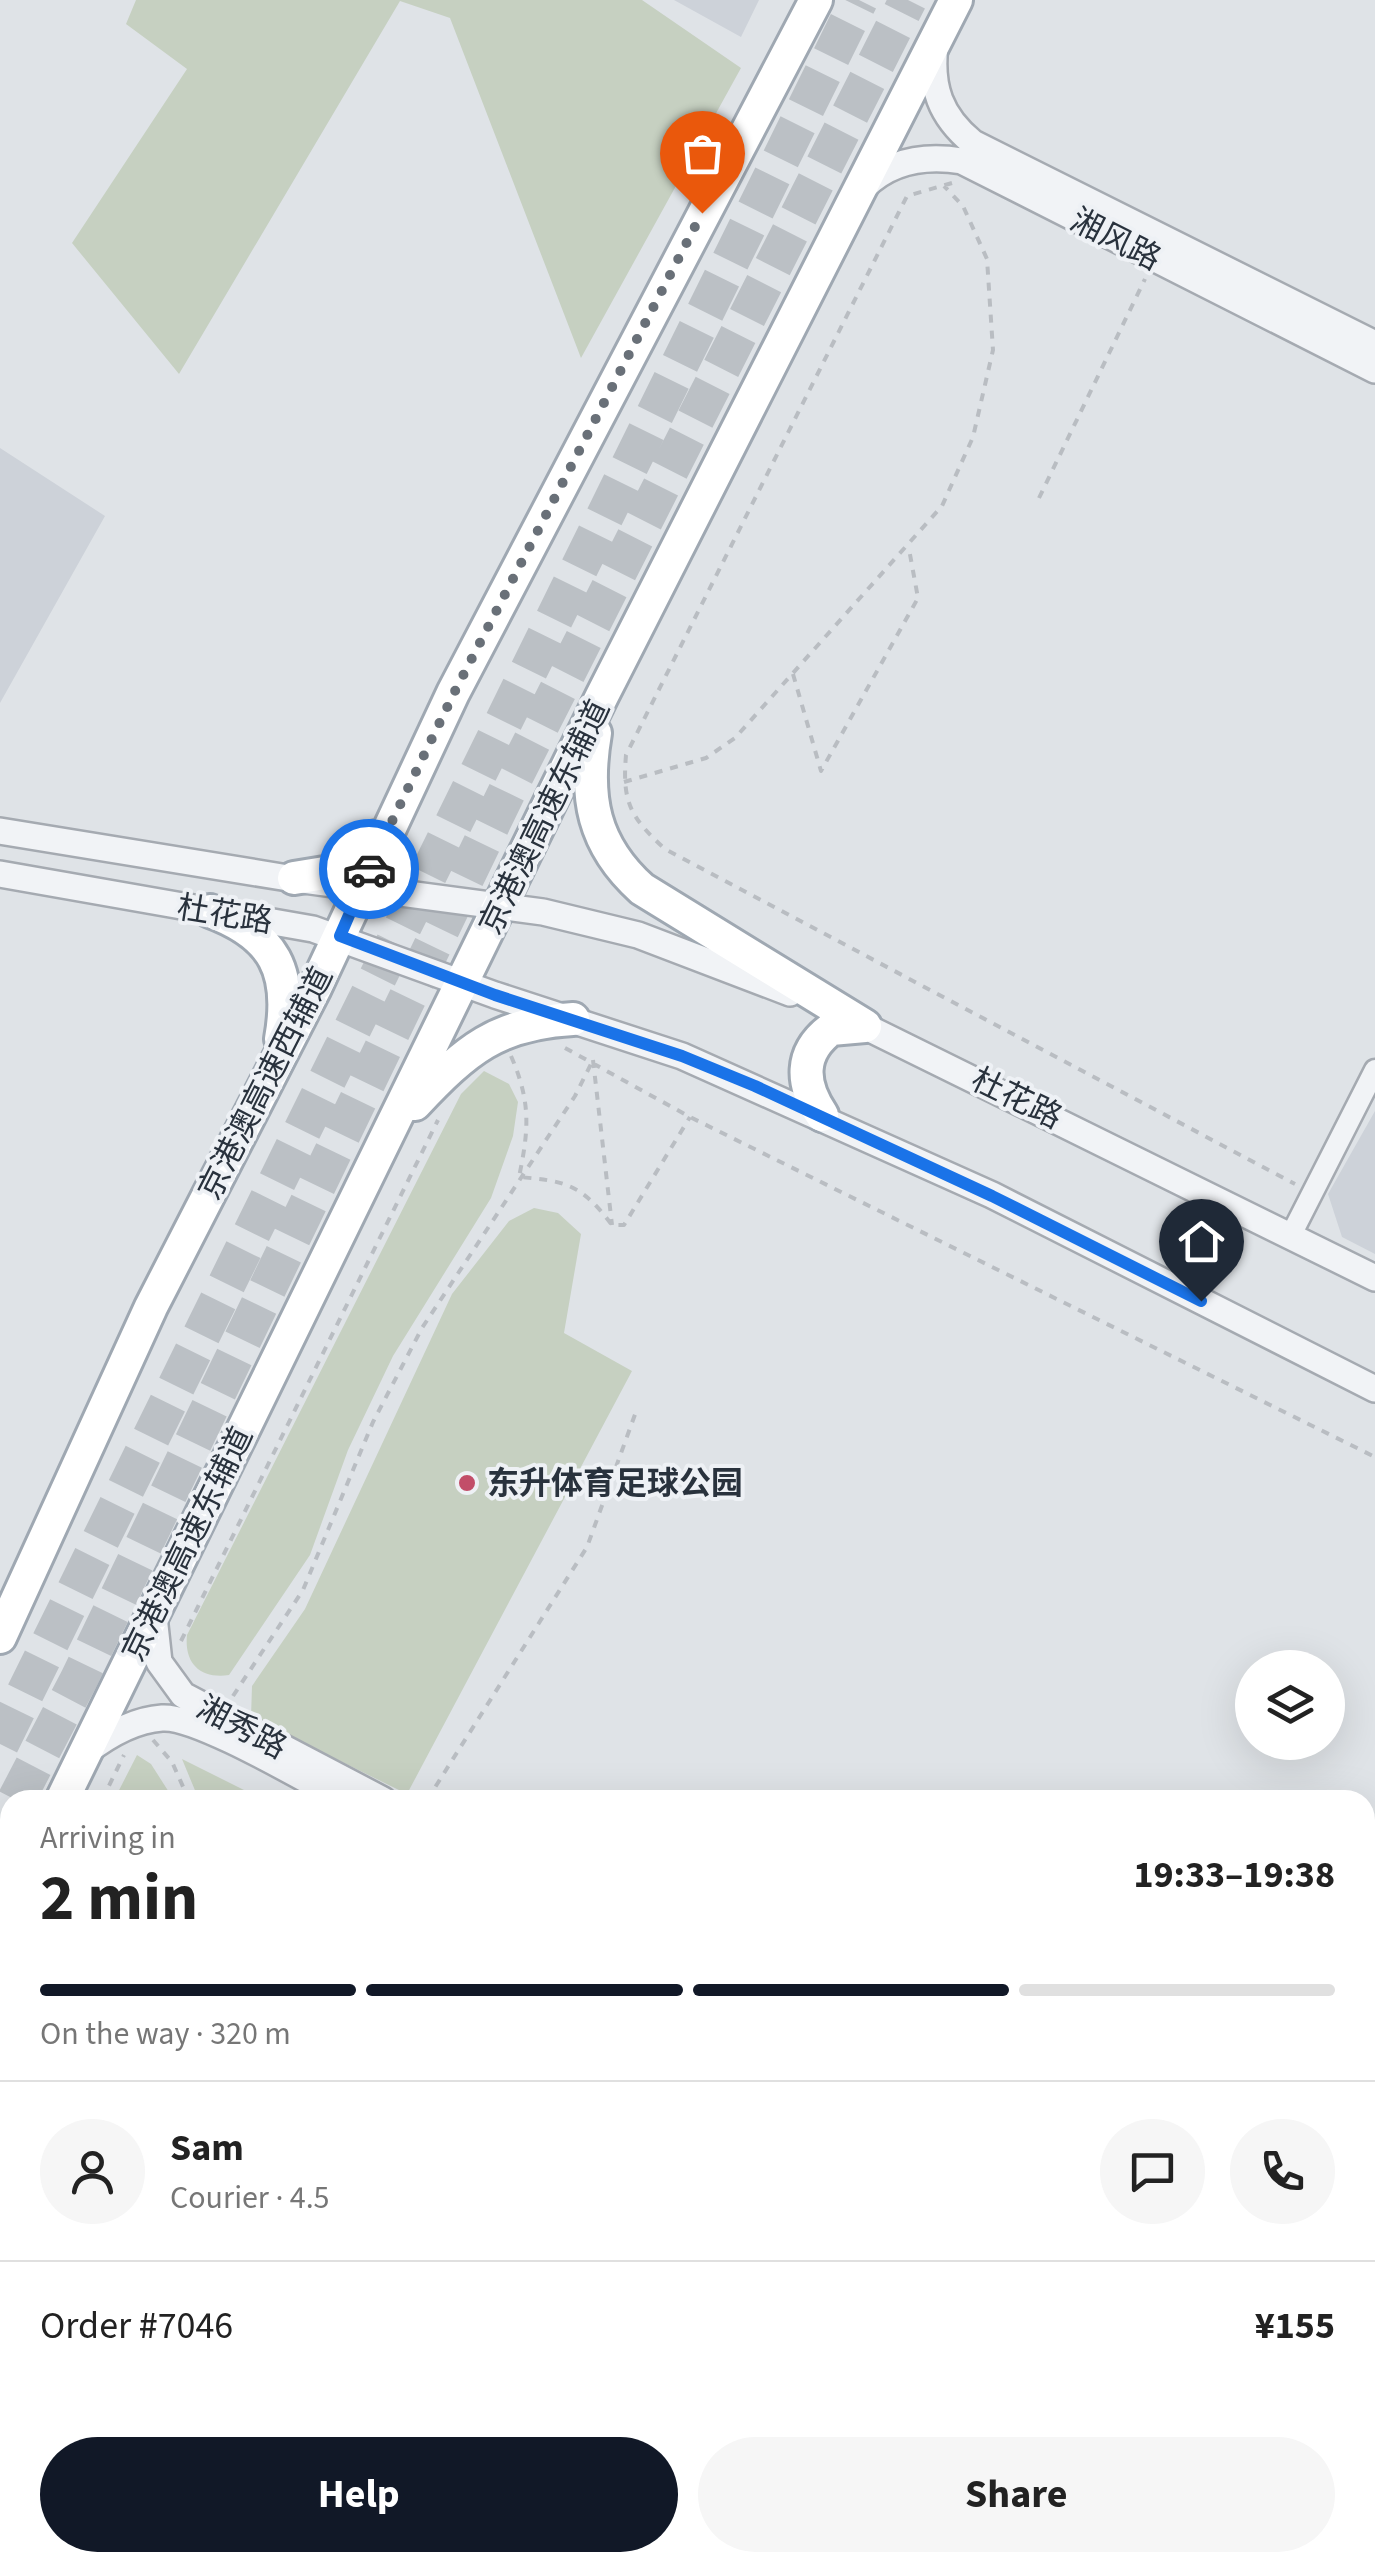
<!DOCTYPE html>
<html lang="en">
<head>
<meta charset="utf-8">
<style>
	:root { --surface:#fff; --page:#f6f6f6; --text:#222; --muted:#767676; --line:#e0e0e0; --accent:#111827 }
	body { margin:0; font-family:"Source Sans 3","Noto Sans SC",sans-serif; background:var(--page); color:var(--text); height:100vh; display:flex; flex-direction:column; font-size:38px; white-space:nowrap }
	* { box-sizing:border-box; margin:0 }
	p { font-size:32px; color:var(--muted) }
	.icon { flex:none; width:55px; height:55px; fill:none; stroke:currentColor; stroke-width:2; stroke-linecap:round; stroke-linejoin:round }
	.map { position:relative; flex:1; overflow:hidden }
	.details { position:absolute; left:0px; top:1790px; width:1375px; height:782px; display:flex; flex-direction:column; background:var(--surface); border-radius:30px 30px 0 0; box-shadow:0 10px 40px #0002 }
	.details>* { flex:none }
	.controls { position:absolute; left:1235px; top:1650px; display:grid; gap:20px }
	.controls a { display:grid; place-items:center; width:110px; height:110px; border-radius:50%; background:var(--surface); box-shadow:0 10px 40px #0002; font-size:50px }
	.pin { position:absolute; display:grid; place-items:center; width:85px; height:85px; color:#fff; margin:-102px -42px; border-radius:50% 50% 50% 0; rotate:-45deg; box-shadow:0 0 10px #0007 }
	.pin .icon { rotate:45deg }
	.courier { position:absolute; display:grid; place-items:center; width:100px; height:100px; margin:-50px; border:8px solid #1a73e8; border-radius:50%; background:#fff; color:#222; box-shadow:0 2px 12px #0007 }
	.headline em { font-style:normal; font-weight:700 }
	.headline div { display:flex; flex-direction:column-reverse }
	.headline { display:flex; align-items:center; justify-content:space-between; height:170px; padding:0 40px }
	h1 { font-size:65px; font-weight:700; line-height:75px }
	.bar { display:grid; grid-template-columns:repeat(4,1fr); gap:15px 10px; align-content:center; height:120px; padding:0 40px }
	.bar i { height:12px; border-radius:8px; background:var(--line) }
	.bar .on { background:var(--accent) }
	.bar p { grid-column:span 4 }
	.line { display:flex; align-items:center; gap:25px; padding:0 40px; border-top:2px solid var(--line) }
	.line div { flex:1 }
	.round { display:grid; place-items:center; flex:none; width:105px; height:105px; border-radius:52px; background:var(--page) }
	.primary-button { display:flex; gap:20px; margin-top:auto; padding:20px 40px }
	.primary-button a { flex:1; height:115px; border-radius:60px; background:var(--accent); color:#fff; font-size:40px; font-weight:700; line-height:115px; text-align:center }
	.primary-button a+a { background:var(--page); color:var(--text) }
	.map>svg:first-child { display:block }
	.built { fill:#cdd2d9 }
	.green { fill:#c6d0c1 }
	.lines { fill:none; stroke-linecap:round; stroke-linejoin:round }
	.motorway-tunnel { stroke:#bbc0c5; stroke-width:38; stroke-dasharray:38 19; stroke-linecap:butt }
	.minor-casing { stroke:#a5aab1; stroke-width:25 }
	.tertiary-casing { stroke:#a5aab1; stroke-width:30 }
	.primary-casing { stroke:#9fa8b2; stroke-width:38 }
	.path { stroke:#b9bdc2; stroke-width:4; stroke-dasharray:8 8; stroke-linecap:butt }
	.minor { stroke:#f1f3f6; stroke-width:20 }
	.tertiary { stroke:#f1f3f6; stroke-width:25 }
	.primary { stroke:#fff; stroke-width:32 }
	.done { stroke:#697078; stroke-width:10; stroke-dasharray:0 18 }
	.route { stroke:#1a73e8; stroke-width:12 }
	.poi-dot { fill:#c24e69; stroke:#eef1f5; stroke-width:4 }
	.labels { text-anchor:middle; stroke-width:8; stroke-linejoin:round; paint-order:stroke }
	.street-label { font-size:32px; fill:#29323d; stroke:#eef1f5 }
	.poi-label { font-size:32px; font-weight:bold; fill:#29323d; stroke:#eef1f5; text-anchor:start }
</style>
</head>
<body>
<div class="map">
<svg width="1375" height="2571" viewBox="0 0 1375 2571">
	<rect width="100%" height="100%" fill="#dfe3e7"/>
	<path class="built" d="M674,0H759L741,37Z
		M0,448L105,516L0,703Z
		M1375,1111V1254L1342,1237L1328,1194Z"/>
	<path class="green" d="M136,0H642L741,68L581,358L450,18L400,1L179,374L72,243L187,69L126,24Z
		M484,1071L509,1084L518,1102L513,1136L491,1198L393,1356L348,1450L310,1555L229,1675C201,1679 184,1664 187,1635L461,1094Z
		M534,1208L558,1213L581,1234L564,1333L632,1371L407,1794L251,1717L252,1686L305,1609L452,1294L509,1221Z
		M137,1755L151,1764L174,1800H114Z
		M182,1759L264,1800H199Z
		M0,2207L10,2209V2562L59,2563L54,2571H0Z"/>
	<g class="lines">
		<path class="motorway-tunnel" d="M0,1744L859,0
			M16,1800L79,1679L513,779L908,0"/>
		<defs>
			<path id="minor" d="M1291,1235L1375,1070"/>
			<path id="tertiary" d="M935,45C930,87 940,116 973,143L1375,344
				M864,187C891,160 925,155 962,161L1375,370
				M0,831L288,878L543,912L638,935L790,993
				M0,874L313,929L495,995L682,1056L992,1195L1375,1389
				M850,1019L1375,1278
				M154,1616L159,1662L183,1695L383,1800
				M86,1752C108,1735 133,1720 162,1718C197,1715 307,1781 344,1800
				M1365,2295L1375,2300
				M1365,2315L1375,2320"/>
			<path id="primary" d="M595,733C584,797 593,845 642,889L865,1026
				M294,878L337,871L376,837
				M210,911C275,935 293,972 281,1039
				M415,1104C466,1050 497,1023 573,1019
				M822,1115C801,1084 799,1053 831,1029L865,1026
				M0,1637L151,1307L315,988L453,693L816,0
				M62,1800L602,696L956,0
				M0,1921L10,1902
				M0,2105L10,2109
				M0,2143L10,2147
				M730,2562L740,2571
				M801,2562L810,2571"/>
		</defs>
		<use href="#minor" class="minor-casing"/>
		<use href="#tertiary" class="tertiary-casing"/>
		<use href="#primary" class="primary-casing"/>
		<path class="path" d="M952,183L907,196L626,755C622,802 630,817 665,849L1295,1184
			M1039,498L1145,279
			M793,674L821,771L918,598L909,549
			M624,782L706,758L735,738L942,506L973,437L993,350L987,259L963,206L944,186
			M565,1048L690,1117L1375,1457
			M511,1056C531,1102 529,1129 519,1177C567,1181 582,1185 612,1225H624L690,1117
			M593,1060L612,1225
			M181,1641L438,1120
			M233,1696L303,1590L373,1422L422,1328L575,1096L593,1060
			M153,1740L172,1762L189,1800
			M102,1800L124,1755
			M427,1800L587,1547L637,1409
			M10,1982V2014"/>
		<use href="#minor" class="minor"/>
		<use href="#tertiary" class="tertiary"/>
		<use href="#primary" class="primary"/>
	</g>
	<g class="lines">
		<path class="done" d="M369,869L454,693L702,213"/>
		<path class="route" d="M369,869L340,936L495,995L682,1056L755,1086L992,1196L1201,1301"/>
	</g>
	<circle class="poi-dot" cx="467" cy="1483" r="10"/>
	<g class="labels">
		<g class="street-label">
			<text transform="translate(1116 239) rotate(27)" y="11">湘风路</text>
			<text transform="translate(544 817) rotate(-64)" y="11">京港澳高速东辅道</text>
			<text transform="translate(225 914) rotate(9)" y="11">杜花路</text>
			<text transform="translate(265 1083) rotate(-63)" y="11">京港澳高速西辅道</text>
			<text transform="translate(1017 1098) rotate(26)" y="11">杜花路</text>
			<text transform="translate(187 1544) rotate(-64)" y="11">京港澳高速东辅道</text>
			<text transform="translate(242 1727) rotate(28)" y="11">湘秀路</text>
		</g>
		<g class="poi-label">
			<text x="487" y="1494">东升体育足球公园</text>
		</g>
	</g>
</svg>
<div class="controls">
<a><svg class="icon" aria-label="layers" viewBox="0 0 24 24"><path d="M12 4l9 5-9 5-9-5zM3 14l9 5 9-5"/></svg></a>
</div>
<div class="pin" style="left:702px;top:213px;background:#ea580c"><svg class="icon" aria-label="bag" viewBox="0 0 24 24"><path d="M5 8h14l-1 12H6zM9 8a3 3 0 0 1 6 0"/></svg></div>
<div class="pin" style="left:1201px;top:1301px;background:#1f2937"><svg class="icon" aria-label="home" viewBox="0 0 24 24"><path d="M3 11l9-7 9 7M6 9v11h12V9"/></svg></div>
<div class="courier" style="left:369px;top:869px"><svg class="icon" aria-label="car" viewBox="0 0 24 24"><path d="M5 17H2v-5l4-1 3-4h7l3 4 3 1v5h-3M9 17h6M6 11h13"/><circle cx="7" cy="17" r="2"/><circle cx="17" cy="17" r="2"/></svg></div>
<section class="details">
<div class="headline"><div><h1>2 min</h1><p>Arriving in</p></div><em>19:33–19:38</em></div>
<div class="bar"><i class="on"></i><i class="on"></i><i class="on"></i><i></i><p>On the way · 320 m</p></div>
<div class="line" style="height:180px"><a class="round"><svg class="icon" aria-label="person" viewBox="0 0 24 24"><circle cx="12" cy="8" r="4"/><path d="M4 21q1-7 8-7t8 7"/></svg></a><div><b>Sam</b><p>Courier · 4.5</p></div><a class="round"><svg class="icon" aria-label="chat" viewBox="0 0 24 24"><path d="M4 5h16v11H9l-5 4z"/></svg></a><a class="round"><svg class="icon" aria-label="phone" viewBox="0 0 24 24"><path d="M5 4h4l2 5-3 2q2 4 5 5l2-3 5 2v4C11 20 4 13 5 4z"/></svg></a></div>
<div class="line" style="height:130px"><div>Order #7046</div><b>¥155</b></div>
<div class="primary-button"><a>Help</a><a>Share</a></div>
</section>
</div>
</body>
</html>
